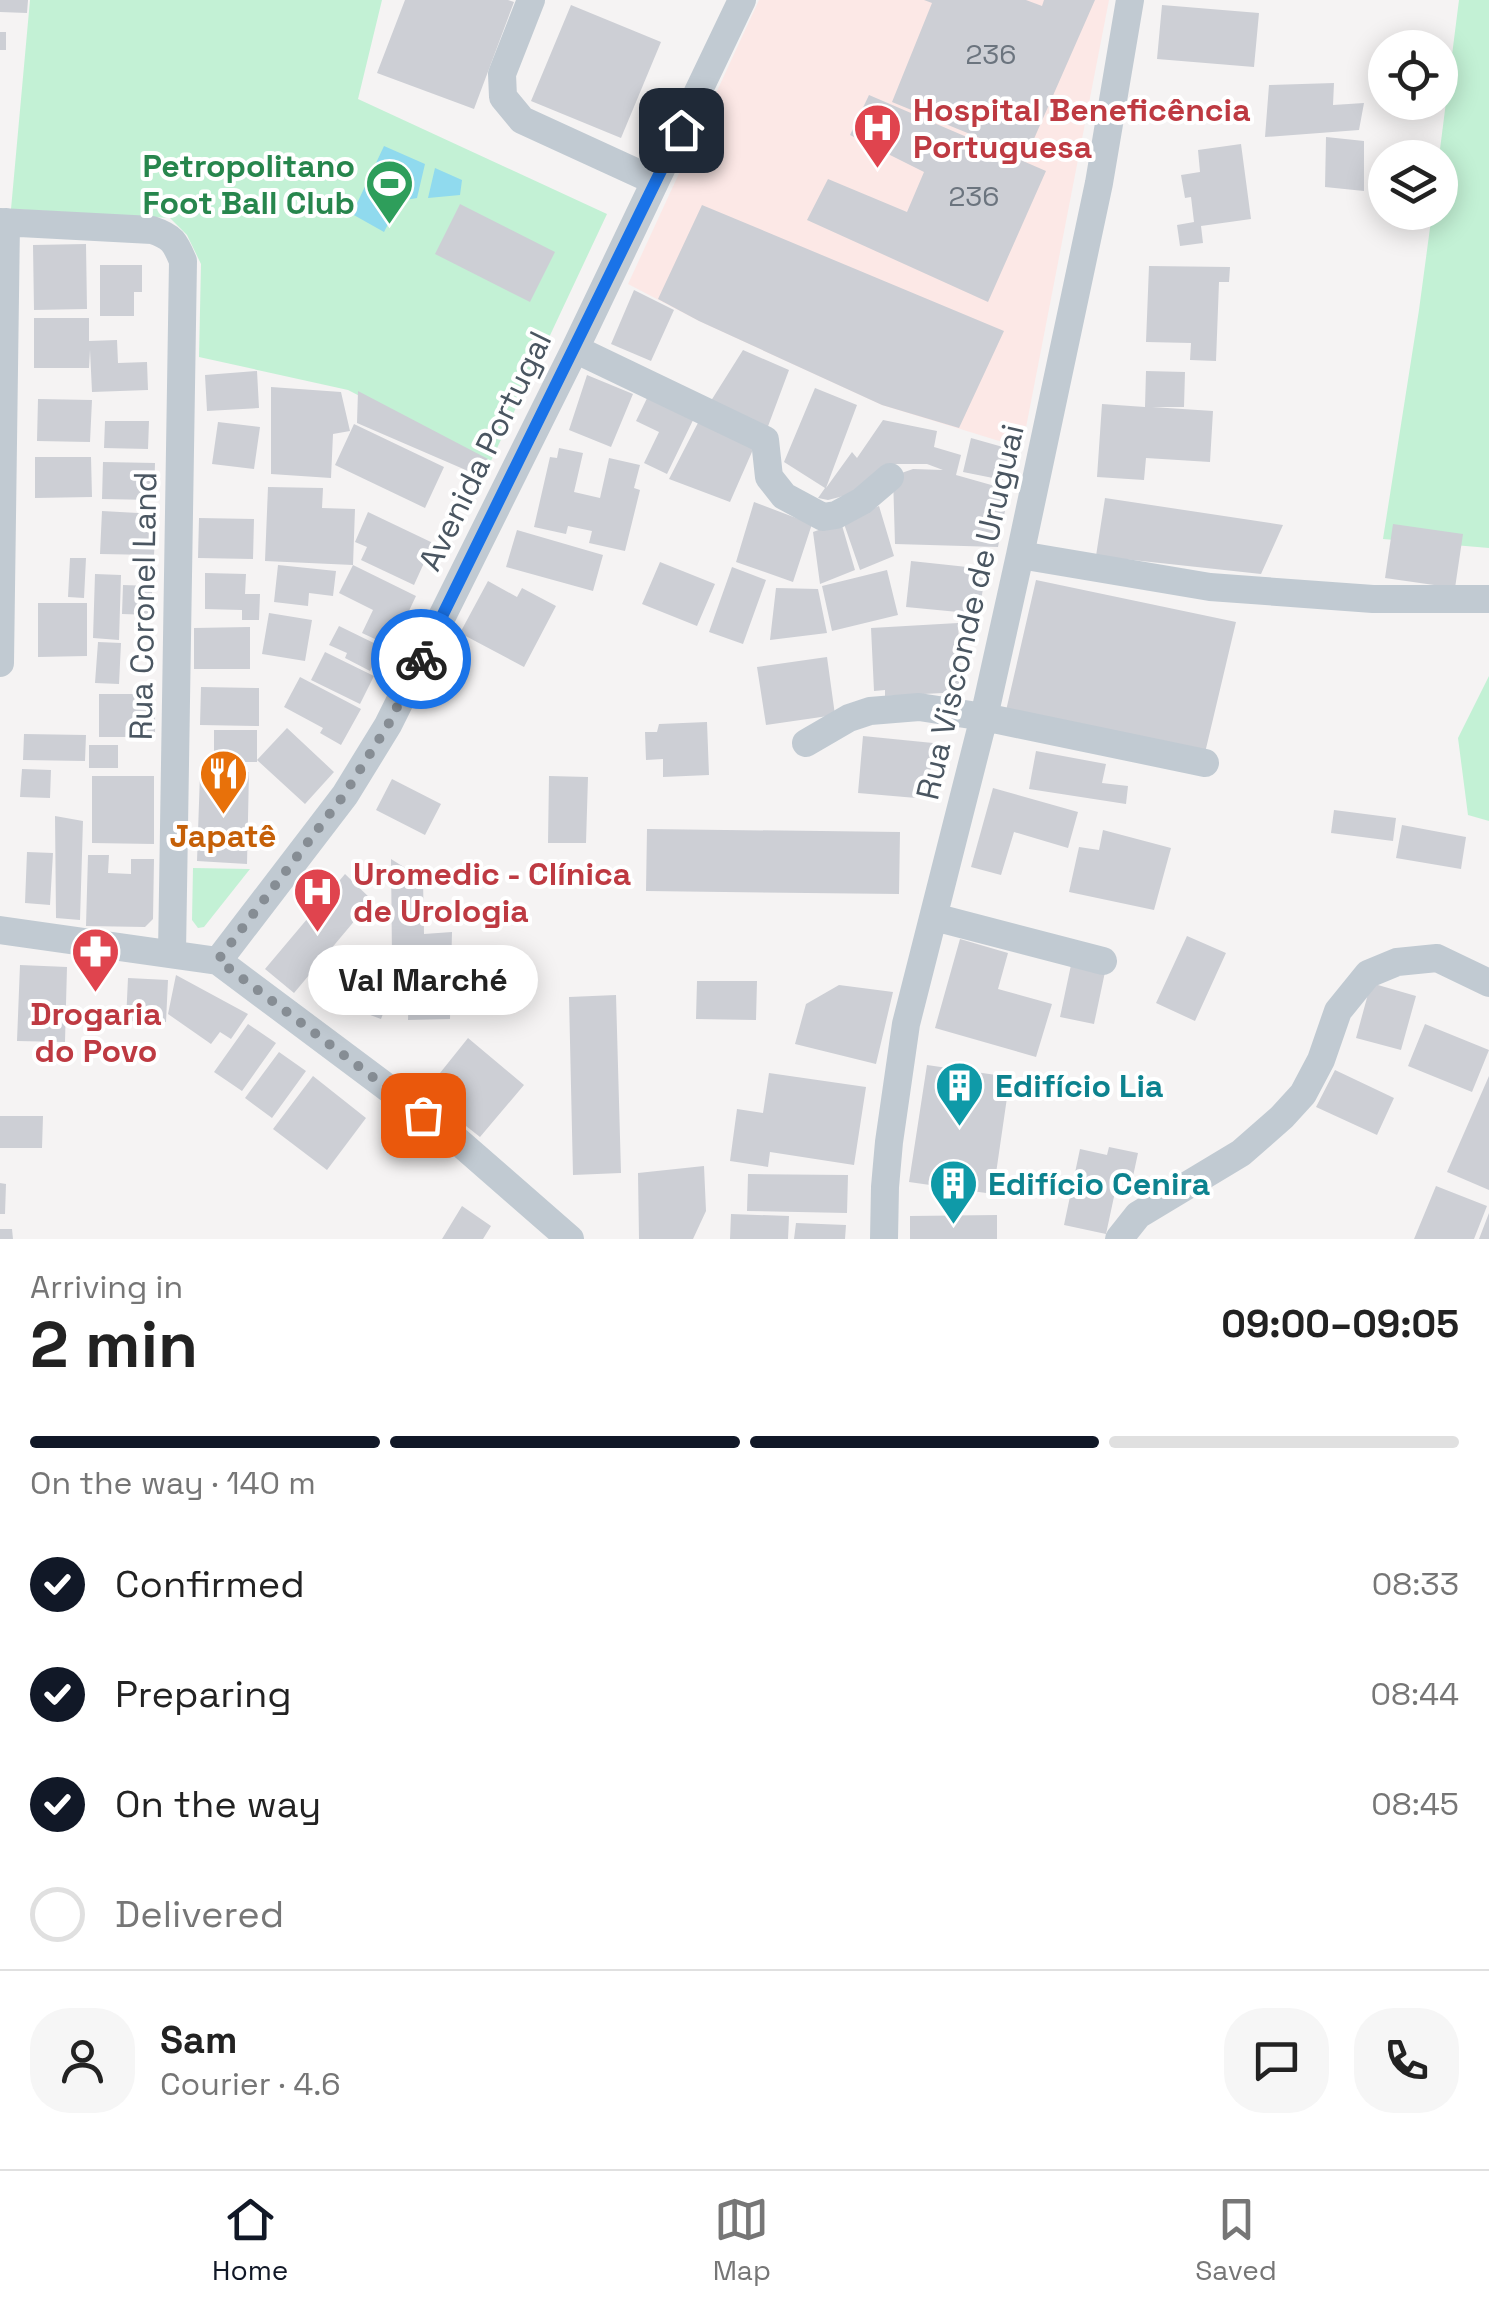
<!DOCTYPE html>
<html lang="en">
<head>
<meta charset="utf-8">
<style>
	:root { --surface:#fff; --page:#f6f6f6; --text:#222; --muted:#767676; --line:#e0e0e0; --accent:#111827 }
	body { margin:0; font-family:"Space Grotesk",sans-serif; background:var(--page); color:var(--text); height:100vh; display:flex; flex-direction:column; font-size:38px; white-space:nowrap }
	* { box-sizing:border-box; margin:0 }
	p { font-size:32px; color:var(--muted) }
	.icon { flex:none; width:55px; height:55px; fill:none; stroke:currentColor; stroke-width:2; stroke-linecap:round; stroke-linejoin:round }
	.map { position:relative; height:1239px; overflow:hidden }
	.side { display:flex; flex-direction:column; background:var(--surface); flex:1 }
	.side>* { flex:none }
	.buttons { position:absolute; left:1368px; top:30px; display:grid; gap:20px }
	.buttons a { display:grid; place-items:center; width:90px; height:90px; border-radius:50%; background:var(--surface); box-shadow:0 5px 25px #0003; font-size:50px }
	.pin { position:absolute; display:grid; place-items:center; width:85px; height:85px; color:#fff; margin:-42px; border-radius:20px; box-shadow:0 5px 15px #0006 }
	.courier { position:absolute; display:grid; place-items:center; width:100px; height:100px; margin:-50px; border:8px solid #1a73e8; border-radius:50%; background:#fff; color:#222; box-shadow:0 2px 12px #0007 }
	.bubble { position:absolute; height:70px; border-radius:35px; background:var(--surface); box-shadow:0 5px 25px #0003; font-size:32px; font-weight:700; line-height:70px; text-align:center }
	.overview em { font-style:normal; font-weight:700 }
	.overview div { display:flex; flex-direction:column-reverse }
	.overview { display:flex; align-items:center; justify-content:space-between; height:170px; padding:0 30px }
	h1 { font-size:65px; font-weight:700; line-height:75px }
	.bar { display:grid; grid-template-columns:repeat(4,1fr); gap:15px 10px; align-content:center; height:120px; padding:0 30px }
	.bar i { height:12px; border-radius:8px; background:var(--line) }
	.bar .current { background:var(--accent) }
	.bar p { grid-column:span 4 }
	.line { display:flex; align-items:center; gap:25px; padding:0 30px; border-top:2px solid var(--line) }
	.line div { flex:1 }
	.round { display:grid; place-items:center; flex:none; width:105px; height:105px; border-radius:40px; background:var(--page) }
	ol { padding:0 30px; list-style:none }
	li { display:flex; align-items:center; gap:30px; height:110px }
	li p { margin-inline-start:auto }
	li .icon { padding:10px; border-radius:50%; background:var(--accent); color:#fff; stroke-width:4 }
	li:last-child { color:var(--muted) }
	li i { width:55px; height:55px; border:5px solid var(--line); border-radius:50% }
	.tabs { display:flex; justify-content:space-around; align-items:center; height:140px; border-top:2px solid var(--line); background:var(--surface); font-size:28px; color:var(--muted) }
	.tabs a { display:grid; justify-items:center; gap:5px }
	.tabs .current { color:var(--accent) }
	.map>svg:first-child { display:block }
	.medical { fill:#fce8e6 }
	.green { fill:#c3f1d5 }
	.water { fill:#90daee }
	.building { fill:#cdcfd5 }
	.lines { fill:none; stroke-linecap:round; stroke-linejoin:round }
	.minor { stroke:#c1cad2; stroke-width:28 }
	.done { stroke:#868d94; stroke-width:10; stroke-dasharray:0 18 }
	.route { stroke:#1a73e8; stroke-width:12 }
	.labels { text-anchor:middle; stroke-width:8; stroke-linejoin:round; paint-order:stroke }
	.number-label { font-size:28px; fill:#6b747e }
	.health-label { font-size:32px; font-weight:bold; fill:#be3a42; stroke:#fff; text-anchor:start }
	.leisure-label { font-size:32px; font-weight:bold; fill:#27864d; stroke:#fff; text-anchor:end }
	.street-label { font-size:32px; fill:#4a5661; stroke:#fff }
	.food-label { font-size:32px; font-weight:bold; fill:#c56008; stroke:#fff }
	.culture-label { font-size:32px; font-weight:bold; fill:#0d838f; stroke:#fff; text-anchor:start }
</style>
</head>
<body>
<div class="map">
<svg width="1489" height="1239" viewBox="0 0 1489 1239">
	<rect width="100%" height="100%" fill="#f5f3f3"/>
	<path class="medical" d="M759,0H1109L1022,448L882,405L699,321L628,284Z"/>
	<path class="green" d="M30,0H382L358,99L607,214L490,463L348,390L199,357L201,264L187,235L170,218L11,209Z
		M1459,0H1489V548L1383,539L1419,310L1432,213L1440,212L1439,157Z
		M1489,676V821L1468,815L1458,738Z
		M193,868L250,869L204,927L198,928L192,920Z"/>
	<path class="water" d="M384,146L425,164L417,198L400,201L384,232L352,214Z
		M435,168L462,180L460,195L428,198Z"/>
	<path class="building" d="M0,0H28L27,13L0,12Z
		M405,0H508L514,2L474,109L377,73Z
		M924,0H1026L1042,6L1044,0H1095L1026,157L892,102L932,3Z
		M571,5L661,42L621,138L531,101Z
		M1162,5L1259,13L1254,67L1157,59Z
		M0,32H6V50H0Z
		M1334,83L1333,105L1364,103L1359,130L1265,137L1269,85Z
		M869,95L1046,171L988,302L807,220L828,179L907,212L924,172L850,135Z
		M1326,137L1364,141V191L1325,187Z
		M1241,144L1251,219L1201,226L1203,243L1180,246L1177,225L1194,222L1191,197L1185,198L1181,175L1200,172L1198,150Z
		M460,204L555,252L530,302L435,254Z
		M702,205L1004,331L959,428L882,405L699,321L658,299Z
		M86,244L87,309L34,310L33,245Z
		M100,265H142V292H134V316H100Z
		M1149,266L1230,267L1229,282H1219L1216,361L1190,360L1191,343L1146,342Z
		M634,290L674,310L651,361L611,344Z
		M34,318H89V341L117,340L118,363L147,362L148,390L92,392L90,350L89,368H34Z
		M743,350L789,370L767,429L709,404Z
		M257,371L259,408L207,411L205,375Z
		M1146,371L1185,372L1184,407H1152L1213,411L1210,462L1146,458L1144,480L1097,477L1102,404L1145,407Z
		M587,375L633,394L611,447L569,430Z
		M271,387L341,392L350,431L333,434L331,478L271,474Z
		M815,388L857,405L826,488L852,452L857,458L883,420L937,431L934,447L961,455L956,475L1009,490L998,547L895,544L893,476L913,469L943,470L927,464H885L855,493L828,500L818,498L825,488L784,462Z
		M358,391L488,459L475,474L357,423Z
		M650,392L696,414L667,474L644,463L659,432L636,421Z
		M38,399L92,400L90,442L37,441Z
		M701,417L755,445L730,502L669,479Z
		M105,421H149L148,449L104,448Z
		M218,422L260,427L254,469L212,464Z
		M354,424L444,467L425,508L335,465Z
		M971,438L1010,449L1003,480L963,472Z
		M559,448L583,453L574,492L600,498L609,458L640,465L634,488L640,490L625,551L589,543L592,531L568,526L566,534L534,527L550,457L557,458Z
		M35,457H91L92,497L35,498Z
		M103,462L155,463L154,500L102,499Z
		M268,487L323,488L322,508L355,509L353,565L265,561Z
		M1105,498L1283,525L1261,574L1096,556Z
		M754,502L812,524L793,582L736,562Z
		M879,506L894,556L860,570L843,521Z
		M102,511L156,514L154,555L100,554Z
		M368,512L433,543L414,585L361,560L367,547L355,542Z
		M199,518L254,519L253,559L198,558Z
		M841,522L855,570L820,584L813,532Z
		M1393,524L1463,534L1455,588L1385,578Z
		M517,530L603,555L593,591L506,567Z
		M70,558H86L84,598L68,597Z
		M911,561L986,569L979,614L906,607Z
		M660,562L715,584L697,626L642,604Z
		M278,565L336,571L333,596L309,593L308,606L274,602Z
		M353,565L416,596L392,647L362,633L373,610L339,593Z
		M732,567L766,580L743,644L709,632Z
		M887,570L898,615L832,631L822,586Z
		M205,573L246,574L245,594H260L259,620H242V610L205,609Z
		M95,574L121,575L119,640L93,638Z
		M1036,580L1236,622L1204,757L1005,715Z
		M488,581L517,597L522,588L556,606L524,667L460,633Z
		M123,585L152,586V615L122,614Z
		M776,588L818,589L827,633L770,640Z
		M38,603H87V656L38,657Z
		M269,613L312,620L305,661L262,654Z
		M958,623L962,692L885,696V690L874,691L871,628Z
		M339,626L382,647L370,671L345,658L347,653L329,645Z
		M250,627V669H194V628Z
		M98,642L121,643L119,684L95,683Z
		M325,652L374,676L360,704L311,680Z
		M827,657L835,715L766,725L757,667Z
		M300,677L361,709L341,745L320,733L323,728L284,707Z
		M201,687L259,688V726L200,725Z
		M99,694H155V737H99Z
		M707,722L709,775L663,777V759L646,760L645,732H657L659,724Z
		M287,728L334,772L305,804L257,760Z
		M214,730H257V762H214Z
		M24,734L86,735L85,761L23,760Z
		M863,736L933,743L928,799L858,793Z
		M89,745H118V768H89Z
		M1036,751L1106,764L1102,783L1128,786L1126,804L1029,789Z
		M22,769L51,770L50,798L20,797Z
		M249,772L247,864L197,861L200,774Z
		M92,776H154V844L92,843Z
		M549,776L588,777L586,843H548Z
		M392,779L441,804L425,835L376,810Z
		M993,788L1078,812L1068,848L1014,832L1001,875L971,867Z
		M1334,810L1396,818L1393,841L1331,833Z
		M55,816L83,821L80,920L56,918Z
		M1402,825L1466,837L1461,869L1396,858Z
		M647,829L900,832L899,894L646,891Z
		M1103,830L1171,848L1154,910L1069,892L1079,847L1099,850Z
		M27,852L53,853L50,905L25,903Z
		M88,855H109L108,873L131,874V859H154L153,919L145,927L86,926Z
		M391,859L423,879L424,934L452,932L450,1019L408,1020L410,958L392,959Z
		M345,874L372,900L294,993L265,969Z
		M1187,936L1226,953L1195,1021L1156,1003Z
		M960,939L1008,953L998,989L1052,1004L1036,1057L935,1028Z
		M20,965L67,967L65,1042L17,1041Z
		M1071,965L1105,972L1094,1024L1060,1017Z
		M368,973L395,983L381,1019L354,1009Z
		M176,975L248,1014L231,1039L220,1032L211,1044L168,1014Z
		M128,978L168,980L166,1022L126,1021Z
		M697,981H757L756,1020L696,1019Z
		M1371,983L1416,996L1401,1050L1356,1038Z
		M839,985L893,992L876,1064L795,1044L806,1004Z
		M616,995L621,1173L573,1175L569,997Z
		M248,1024L276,1043L242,1091L214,1072Z
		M1425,1024L1489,1050L1472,1092L1408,1066Z
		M468,1038L524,1085L480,1137L424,1093Z
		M279,1052L306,1071L272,1118L245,1098Z
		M927,1065L1010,1077L993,1194L909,1182Z
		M1335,1070L1394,1098L1377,1135L1316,1107Z
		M769,1073L866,1087L854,1165L770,1152L768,1167L730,1161L737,1109L763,1113Z
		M313,1076L366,1118L327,1170L273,1129Z
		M1489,1076V1190L1447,1172Z
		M0,1116H43L42,1148H0Z
		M1109,1147L1138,1153L1132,1181L1118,1178L1106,1234L1064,1225L1080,1149L1107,1155Z
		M704,1166L706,1211L693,1239H639L638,1173Z
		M748,1174L848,1175L847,1213L747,1211Z
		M0,1183L6,1184L5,1214H0Z
		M1436,1186L1487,1206L1474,1239H1414Z
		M462,1206L491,1226L483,1239H442Z
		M1489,1213V1239H1479Z
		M731,1214L789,1216L788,1239H730Z
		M997,1215V1239H910V1216Z
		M796,1223L846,1225L845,1239H794Z
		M0,1229H12L13,1239H0Z"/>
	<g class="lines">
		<path class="minor" d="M531,0L502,74L503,97L522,120L655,181
			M0,222L152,230C173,237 175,242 183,261L172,953
			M575,349L765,440L769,477L784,496L823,517L836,515L862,501L890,477
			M1020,555L1210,587L1373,599H1489
			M0,663L6,222
			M806,743L849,718L870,711L919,707L984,717L1205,763
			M934,917L1103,961
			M0,930L218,961L452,1136L570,1239
			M218,961L345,795L388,725L575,349L742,0
			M884,1239L885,1187L889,1142L906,1024L984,717L1020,555L1099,183L1130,0
			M1119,1239L1138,1215L1241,1153L1282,1117L1303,1094L1321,1060L1338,1011L1368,974L1397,962L1437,958L1489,983"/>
	</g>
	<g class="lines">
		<path class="done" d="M421,659L388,725L344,795L218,960L423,1115"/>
		<path class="route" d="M421,659L681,130"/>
	</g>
	<defs>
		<symbol id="hospital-pin" viewBox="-11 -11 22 30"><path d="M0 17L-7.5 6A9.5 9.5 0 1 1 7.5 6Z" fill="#e0444e" stroke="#fff"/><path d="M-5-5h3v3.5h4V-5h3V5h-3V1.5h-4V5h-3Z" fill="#fff"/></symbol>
		<symbol id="stadium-pin" viewBox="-11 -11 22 30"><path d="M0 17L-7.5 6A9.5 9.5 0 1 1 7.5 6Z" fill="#2e9e5b" stroke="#fff"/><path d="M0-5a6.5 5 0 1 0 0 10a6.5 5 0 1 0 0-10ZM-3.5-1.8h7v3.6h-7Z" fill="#fff"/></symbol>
		<symbol id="restaurant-pin" viewBox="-11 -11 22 30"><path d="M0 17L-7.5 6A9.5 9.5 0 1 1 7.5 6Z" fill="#e8710a" stroke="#fff"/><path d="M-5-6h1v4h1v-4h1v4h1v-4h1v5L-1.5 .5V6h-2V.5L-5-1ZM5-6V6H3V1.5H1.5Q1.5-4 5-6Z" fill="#fff"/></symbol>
		<symbol id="pharmacy-pin" viewBox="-11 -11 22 30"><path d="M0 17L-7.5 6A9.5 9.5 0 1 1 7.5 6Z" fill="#e0444e" stroke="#fff"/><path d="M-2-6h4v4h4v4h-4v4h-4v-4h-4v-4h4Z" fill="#fff"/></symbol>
		<symbol id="building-pin" viewBox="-11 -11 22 30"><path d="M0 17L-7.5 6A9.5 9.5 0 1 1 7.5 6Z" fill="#0f9aa8" stroke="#fff"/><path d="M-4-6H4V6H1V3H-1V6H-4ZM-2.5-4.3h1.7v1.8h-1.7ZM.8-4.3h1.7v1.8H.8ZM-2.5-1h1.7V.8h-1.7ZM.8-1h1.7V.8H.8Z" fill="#fff"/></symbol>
	</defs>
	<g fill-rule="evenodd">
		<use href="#hospital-pin" x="850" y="100" width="55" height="75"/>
		<use href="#stadium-pin" x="362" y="156" width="55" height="75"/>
		<use href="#restaurant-pin" x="196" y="746" width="55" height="75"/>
		<use href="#hospital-pin" x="290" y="864" width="55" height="75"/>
		<use href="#pharmacy-pin" x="68" y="924" width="55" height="75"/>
		<use href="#building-pin" x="932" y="1058" width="55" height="75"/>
		<use href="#building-pin" x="926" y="1156" width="55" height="75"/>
	</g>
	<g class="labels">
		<g class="number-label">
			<text x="991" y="64">236</text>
			<text x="974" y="206">236</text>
		</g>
		<g class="health-label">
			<text x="913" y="121">Hospital Beneficência<tspan x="913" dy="37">Portuguesa</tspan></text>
			<text x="353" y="885">Uromedic - Clínica<tspan x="353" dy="37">de Urologia</tspan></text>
			<text x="96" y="1025" text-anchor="middle">Drogaria<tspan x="96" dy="37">do Povo</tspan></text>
		</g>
		<g class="leisure-label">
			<text x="355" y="177">Petropolitano<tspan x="355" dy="37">Foot Ball Club</tspan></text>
		</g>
		<g class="street-label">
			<text transform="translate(485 451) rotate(-64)" y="11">Avenida Portugal</text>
			<text transform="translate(143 606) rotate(-89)" y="11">Rua Coronel Land</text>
			<text transform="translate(970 612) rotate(-77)" y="11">Rua Visconde de Uruguai</text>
		</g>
		<g class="food-label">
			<text x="223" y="847">Japatê</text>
		</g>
		<g class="culture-label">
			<text x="995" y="1097">Edifício Lia</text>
			<text x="988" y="1195">Edifício Cenira</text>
		</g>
	</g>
</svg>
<div class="buttons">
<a><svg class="icon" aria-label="locate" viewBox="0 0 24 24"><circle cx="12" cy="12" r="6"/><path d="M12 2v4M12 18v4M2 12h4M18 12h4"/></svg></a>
<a><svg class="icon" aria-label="layers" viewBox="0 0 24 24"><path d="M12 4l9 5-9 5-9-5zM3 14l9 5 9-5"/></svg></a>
</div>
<div class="pin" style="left:423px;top:1115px;background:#ea580c"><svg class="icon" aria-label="bag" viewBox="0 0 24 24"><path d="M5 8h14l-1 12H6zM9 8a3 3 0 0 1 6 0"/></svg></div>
<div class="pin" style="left:681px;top:130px;background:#1f2937"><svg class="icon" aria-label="home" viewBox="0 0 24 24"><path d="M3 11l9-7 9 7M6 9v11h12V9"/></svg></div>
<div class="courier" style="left:421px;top:659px"><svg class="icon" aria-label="bike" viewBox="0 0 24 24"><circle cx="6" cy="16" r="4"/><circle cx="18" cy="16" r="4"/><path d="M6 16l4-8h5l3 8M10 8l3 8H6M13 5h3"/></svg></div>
<div class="bubble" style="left:308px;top:945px;width:230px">Val Marché</div>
</div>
<section class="side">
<div class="overview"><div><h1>2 min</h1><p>Arriving in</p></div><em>09:00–09:05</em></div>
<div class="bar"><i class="current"></i><i class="current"></i><i class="current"></i><i></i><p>On the way · 140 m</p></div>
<ol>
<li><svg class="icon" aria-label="check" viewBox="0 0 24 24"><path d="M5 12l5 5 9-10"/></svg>Confirmed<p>08:33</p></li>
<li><svg class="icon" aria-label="check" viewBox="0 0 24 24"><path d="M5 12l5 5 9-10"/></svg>Preparing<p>08:44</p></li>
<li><svg class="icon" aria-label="check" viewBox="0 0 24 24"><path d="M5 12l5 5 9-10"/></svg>On the way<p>08:45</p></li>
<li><i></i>Delivered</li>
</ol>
<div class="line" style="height:180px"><a class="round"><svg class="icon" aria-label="person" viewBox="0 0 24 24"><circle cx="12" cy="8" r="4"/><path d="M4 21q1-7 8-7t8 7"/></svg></a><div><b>Sam</b><p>Courier · 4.6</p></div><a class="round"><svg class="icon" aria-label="chat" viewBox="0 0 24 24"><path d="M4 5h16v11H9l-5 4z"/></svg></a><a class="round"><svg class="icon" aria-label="phone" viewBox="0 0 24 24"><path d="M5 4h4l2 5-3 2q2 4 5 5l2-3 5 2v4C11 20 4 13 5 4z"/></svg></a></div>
</section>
<nav class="tabs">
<a class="current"><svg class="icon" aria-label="home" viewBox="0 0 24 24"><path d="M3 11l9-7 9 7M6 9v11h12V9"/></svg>Home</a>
<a><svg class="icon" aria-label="map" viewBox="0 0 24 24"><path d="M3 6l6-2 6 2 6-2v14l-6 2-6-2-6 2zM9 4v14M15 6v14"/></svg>Map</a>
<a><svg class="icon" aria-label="saved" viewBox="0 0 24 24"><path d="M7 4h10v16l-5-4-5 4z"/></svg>Saved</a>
</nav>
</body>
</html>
